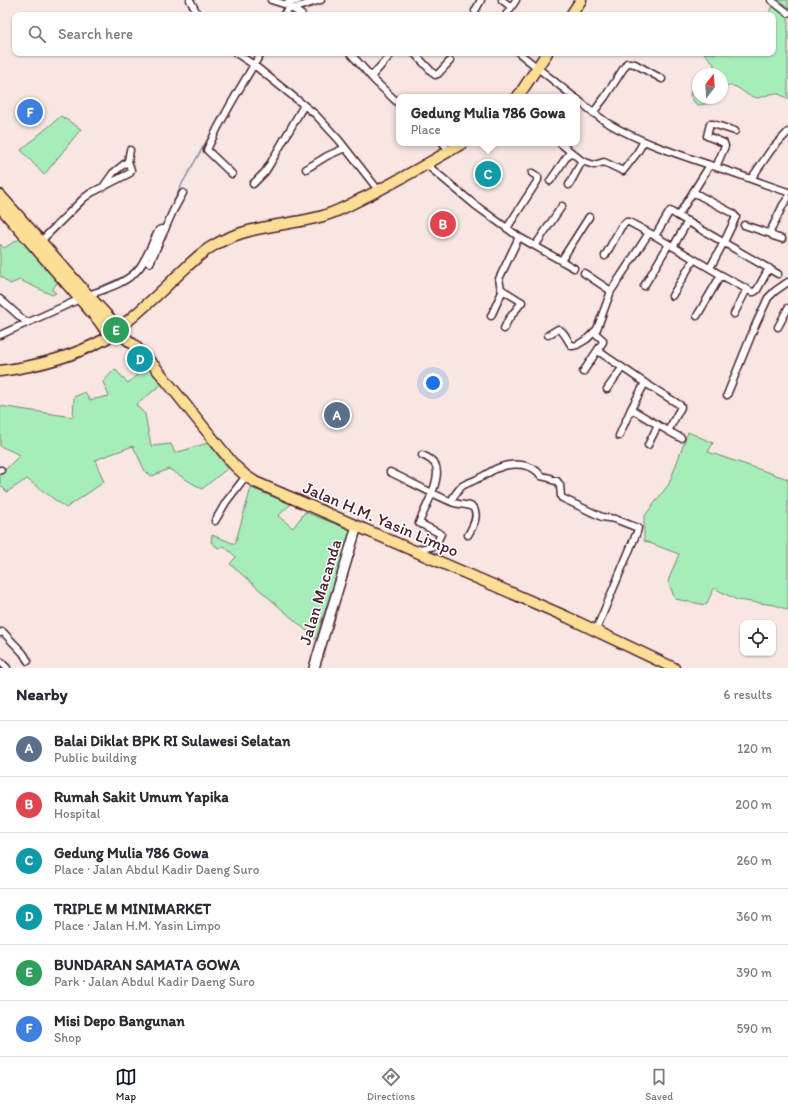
<!DOCTYPE html>
<html lang="en">
<head>
<meta charset="utf-8">
<style>
	body { margin:0; font-family:Itim,sans-serif; background:#f7f7f7; color:#2b2b33 }
	.controls { position:absolute; right:12px; bottom:12px; display:grid; overflow:hidden; border-radius:8px; box-shadow:0 1px 3px #0004 }
	.controls button { width:36px; height:36px; display:grid; place-items:center; padding:0; border:0; border-bottom:1px solid #e1e1e2; background:#fff; color:#2b2b33; font:20px sans-serif }
	.compass { position:absolute; left:692px; top:68px; width:36px; height:36px; border-radius:50%; background:#fff; box-shadow:0 1px 3px #0004; rotate:17deg }
	.you { position:absolute; left:433px; top:383px; width:14px; height:14px; margin:-10px; border:3px solid #fff; border-radius:50%; background:#1a73e8; box-shadow:0 0 0 6px #1a73e833 }
	.badge { display:grid; place-items:center; width:26px; height:26px; border-radius:50%; background:#111827; color:#fff; font-size:13px; font-weight:700 }
	.pin { position:absolute; translate:-50% -50%; border:2px solid #fff; box-shadow:0 1px 4px #0006 }
	.popup { position:absolute; left:396px; top:94px; width:184px; height:52px; box-sizing:border-box; display:grid; place-content:center; border-radius:8px; background:#fff; filter:drop-shadow(0 1px 3px #0005); font-size:13px; white-space:nowrap; color:#7c7c81 }
	.popup b { font-size:15px; color:#2b2b33 }
	.popup::after { content:''; position:absolute; left:50%; top:100%; margin-left:-8px; border:8px solid transparent; border-top-color:#fff }
	.list { margin:0; padding:0; list-style:none }
	h2 { display:flex; justify-content:space-between; align-items:center; height:52px; margin:0; padding:0 16px; font-size:17px }
	h2 small { font-size:13px; font-weight:400; color:#7c7c81 }
	.list li { display:grid; grid-template-columns:26px 1fr auto; gap:12px; align-items:center; box-sizing:border-box; height:56px; padding:0 16px; border-top:1px solid #e1e1e2 }
	.list b { display:block; font-size:15px; white-space:nowrap }
	.list p { margin:0; font-size:13px; white-space:nowrap; color:#7c7c81 }
	.list em { font-size:13px; font-style:normal; color:#7c7c81 }
	.icon { flex:none; width:22px; height:22px; fill:none; stroke:currentColor; stroke-width:2; stroke-linecap:round; stroke-linejoin:round }
	.map { position:relative; flex:none; width:788px; height:668px; overflow:hidden }
	.search { position:absolute; background:#fff; box-shadow:0 1px 3px #0004; left:12px; right:12px; top:12px; height:44px; display:flex; align-items:center; gap:10px; box-sizing:border-box; padding:0 14px; border-radius:8px; color:#7c7c81; font-size:15px }
	.sheet { height:388px; background:#fff }
	nav { display:flex; justify-content:space-around; align-items:center; box-sizing:border-box; height:56px; border-top:1px solid #e1e1e2; background:#fff; font-size:11px; color:#7c7c81 }
	nav a { display:grid; justify-items:center; gap:2px }
	nav .on { color:#111827 }
	.map>svg:first-child { display:block }
	.green { fill:#a7edb9; stroke:#788672 }
	.lines { fill:none; stroke-linecap:round; stroke-linejoin:round }
	.stream { stroke:#878ca7; stroke-width:1.5 }
	.street-casing { stroke:#4a1f2b; stroke-width:9 }
	.secondary-casing { stroke:#4a1f2b; stroke-width:12 }
	.primary-casing { stroke:#4a1f2b; stroke-width:13 }
	.street { stroke:#fff; stroke-width:6 }
	.secondary { stroke:#fff; stroke-width:9 }
	.primary { stroke:#fcde96; stroke-width:10 }
	.labels { text-anchor:middle; stroke-width:3; stroke-linejoin:round; paint-order:stroke }
	.street-label { font-size:17px; fill:#4a1f2b; stroke:#fff }
</style>
</head>
<body>
<div class="map">
<svg width="788" height="668" viewBox="0 0 788 668">
	<rect width="100%" height="100%" fill="#f7e6e2"/>
	<filter id="ink" filterUnits="userSpaceOnUse"><feTurbulence type="fractalNoise" baseFrequency=".025" numOctaves="2"/><feDisplacementMap in="SourceGraphic" scale="8" xChannelSelector="R" yChannelSelector="G"/><feConvolveMatrix kernelMatrix="1 2 1 2 8 2 1 2 1" color-interpolation-filters="sRGB"/></filter>
	<g filter="url(#ink)">
		<path class="green" d="M776,0H788V99C772,89 773,95 757,98C754,97 751,96 748,95C737,88 736,83 722,88V74H709L714,70V64L704,53H773V44L775,42C775,33 773,24 773,15H770C769,9 772,4 776,0Z
			M698,83V98H713C710,103 704,105 698,105L694,102L690,95L692,89Z
			M61,116L81,129L44,175L21,150Z
			M19,239L59,280L52,290L56,293L52,295L20,280L10,284L0,276V244L4,248Z
			M147,366L162,384L136,405L145,414L151,446L171,444L175,453L208,443L228,468L202,489L169,469L152,476L145,471L133,446L95,460L104,482L66,508L27,479L7,492L0,485V475L20,455L0,446V406L73,417L74,397L85,392L90,400L109,396L103,382L115,369L128,383Z
			M688,432L713,443L708,452L788,479V610L775,605L737,600L714,588L706,605L675,599L668,581L679,554L644,541V517L669,484Z
			M251,488L291,504L278,516L293,528L305,512L351,530L316,639L230,564L236,557L224,546L218,548L211,542L212,535L235,544Z"/>
		<g class="lines">
			<path class="stream" d="M292,6L307,1
				M279,15L286,8
				M162,227L183,182L214,128
				M94,290L127,275
				M29,319L43,312
				M0,331L20,322"/>
			<g class="street-casing">
				<path id="street" d="M190,0L198,15
					M271,0L287,5L302,15
					M502,0L511,7
					M771,0L788,13
					M285,4L299,0
					M475,11L481,0
					M283,15L288,10L321,0
					M506,15L516,0
					M236,53L254,65L315,114L339,140L379,191
					M350,53L374,80L399,104
					M414,53L435,75L438,74L450,61
					M519,53L574,97
					M371,77L392,53
					M577,99C586,107 596,115 606,122C641,143 683,156 722,169C744,176 766,185 788,192
					M593,113L605,97L627,63H630L635,64L662,79
					M443,143L449,151
					M560,143L582,161L594,165L604,162L623,171L637,153L644,141
					M427,165L475,205L519,237L574,268
					M716,167L725,146L724,143L707,136L710,124H713L735,131
					M306,169L327,156L345,148
					M232,174L207,150C222,116 242,85 261,53
					M751,179L771,150L788,132
					M550,181L570,152
					M253,184L265,172L270,164L304,105
					M569,185L582,161
					M103,187L113,173L128,161
					M693,192L732,213L736,217L724,242L710,268
					M678,216L778,274
					M744,225L771,234
					M507,228L538,180V177L532,173
					M655,236L721,275L752,292H754L757,290L769,268
					M782,239L773,236L770,232L783,205L788,198
					M41,241L84,198L91,193L130,173L131,170L128,161L130,150
					M535,246L562,206
					M673,247L688,221
					M605,256L621,227L626,222H629L655,236L670,211L678,216L710,165
					M144,260L150,263L173,211L183,193
					M561,261L589,217
					M584,273L611,291
					M644,286L669,244
					M88,295C106,289 128,283 140,267C148,256 152,242 159,230L161,229L165,230
					M672,296L694,259
					M0,299L27,323
					M734,314L747,289
					M491,316L503,290
					M697,316L721,275
					M778,327L788,308
					M504,329L508,320L522,302L501,289L499,279L519,237
					M0,335L80,299
					M548,335L558,329C565,331 567,341 572,346L577,345L587,339L597,329L611,291L649,233
					M598,351L645,383L680,405L681,407L668,431L681,438
					M583,372L603,342V340L594,332
					M607,389L622,368
					M727,395L755,326L768,298L775,291L788,282
					M631,409L645,383
					M619,436L631,409L668,431
					M648,445L658,425
					M0,470H1
					M390,472C411,482 432,494 454,503C460,505 471,504 474,509C479,517 472,528 468,535
					M451,501C454,496 458,490 462,486C467,483 474,481 479,478C486,475 492,470 498,468C512,462 533,463 541,476L550,478L552,480L557,481L560,485L561,497L562,498L602,517L615,519L638,528L637,532L596,630
					M215,521L226,502L246,476
					M415,550L435,546L441,534L419,523C424,510 443,477 435,464C432,460 427,457 422,455
					M0,633L2,632H3L23,653L28,661
					M0,661L7,668"/>
			</g>
			<g class="secondary-casing">
				<path id="secondary" d="M314,668L357,526"/>
			</g>
			<g class="primary-casing">
				<path id="primary" d="M571,15L581,0
					M517,97L521,92L547,53
					M0,195L88,295L114,323
					M0,207L99,321L105,330
					M122,326C141,310 160,293 178,275C191,263 202,251 218,243C250,225 288,226 323,216C336,212 348,206 359,200C395,183 429,163 463,143
					M123,336L134,345L156,368L234,465L246,476L255,482L567,617L674,668
					M0,371C39,366 73,357 107,338"/>
			</g>
			<use href="#street" class="street"/>
			<use href="#secondary" class="secondary"/>
			<use href="#primary" class="primary"/>
		</g>
	</g>
	<g class="labels">
		<g class="street-label">
			<text transform="translate(381 519) rotate(23)" y="6">Jalan H.M. Yasin Limpo</text>
			<text transform="translate(320 592) rotate(-73)" y="6">Jalan Macanda</text>
		</g>
	</g>
</svg>
<div class="controls">
<button><svg class="icon" aria-label="locate" viewBox="0 0 24 24"><circle cx="12" cy="12" r="6"/><path d="M12 2v4M12 18v4M2 12h4M18 12h4"/></svg></button>
</div>
<svg class="compass" viewBox="-18 -18 36 36"><path d="M0-13l5 13h-10z" fill="#e53935"/><path d="M0 13l5-13h-10z" fill="#7c7c81"/></svg>
<div class="you"></div>
<div class="pin badge" style="left:337px;top:415px;background:#5c6f8a">A</div>
<div class="pin badge" style="left:443px;top:224px;background:#e0444e">B</div>
<div class="pin badge" style="left:488px;top:174px;background:#0f9aa8">C</div>
<div class="popup"><b>Gedung Mulia 786 Gowa</b>Place</div>
<div class="pin badge" style="left:140px;top:359px;background:#0f9aa8">D</div>
<div class="pin badge" style="left:116px;top:330px;background:#2e9e5b">E</div>
<div class="pin badge" style="left:30px;top:112px;background:#3f7fe0">F</div>
<div class="search"><svg class="icon" aria-label="search" viewBox="0 0 24 24"><circle cx="10" cy="10" r="6"/><path d="M15 15l6 6"/></svg>Search here</div>
</div>
<section class="sheet">
<h2>Nearby<small>6 results</small></h2>
<ul class="list">
<li><span class="badge" style="background:#5c6f8a">A</span><div><b>Balai Diklat BPK RI Sulawesi Selatan</b><p>Public building</p></div><em>120 m</em></li>
<li><span class="badge" style="background:#e0444e">B</span><div><b>Rumah Sakit Umum Yapika</b><p>Hospital</p></div><em>200 m</em></li>
<li><span class="badge" style="background:#0f9aa8">C</span><div><b>Gedung Mulia 786 Gowa</b><p>Place · Jalan Abdul Kadir Daeng Suro</p></div><em>260 m</em></li>
<li><span class="badge" style="background:#0f9aa8">D</span><div><b>TRIPLE M MINIMARKET</b><p>Place · Jalan H.M. Yasin Limpo</p></div><em>360 m</em></li>
<li><span class="badge" style="background:#2e9e5b">E</span><div><b>BUNDARAN SAMATA GOWA</b><p>Park · Jalan Abdul Kadir Daeng Suro</p></div><em>390 m</em></li>
<li><span class="badge" style="background:#3f7fe0">F</span><div><b>Misi Depo Bangunan</b><p>Shop</p></div><em>590 m</em></li>
</ul>
</section>
<nav>
<a class="on"><svg class="icon" aria-label="map" viewBox="0 0 24 24"><path d="M3 6l6-2 6 2 6-2v14l-6 2-6-2-6 2zM9 4v14M15 6v14"/></svg>Map</a>
<a><svg class="icon" aria-label="directions" viewBox="0 0 24 24"><path d="M12 3l9 9-9 9-9-9zM9 14v-3h6M13 9l2 2-2 2"/></svg>Directions</a>
<a><svg class="icon" aria-label="saved" viewBox="0 0 24 24"><path d="M7 4h10v16l-5-4-5 4z"/></svg>Saved</a>
</nav>
</body>
</html>
